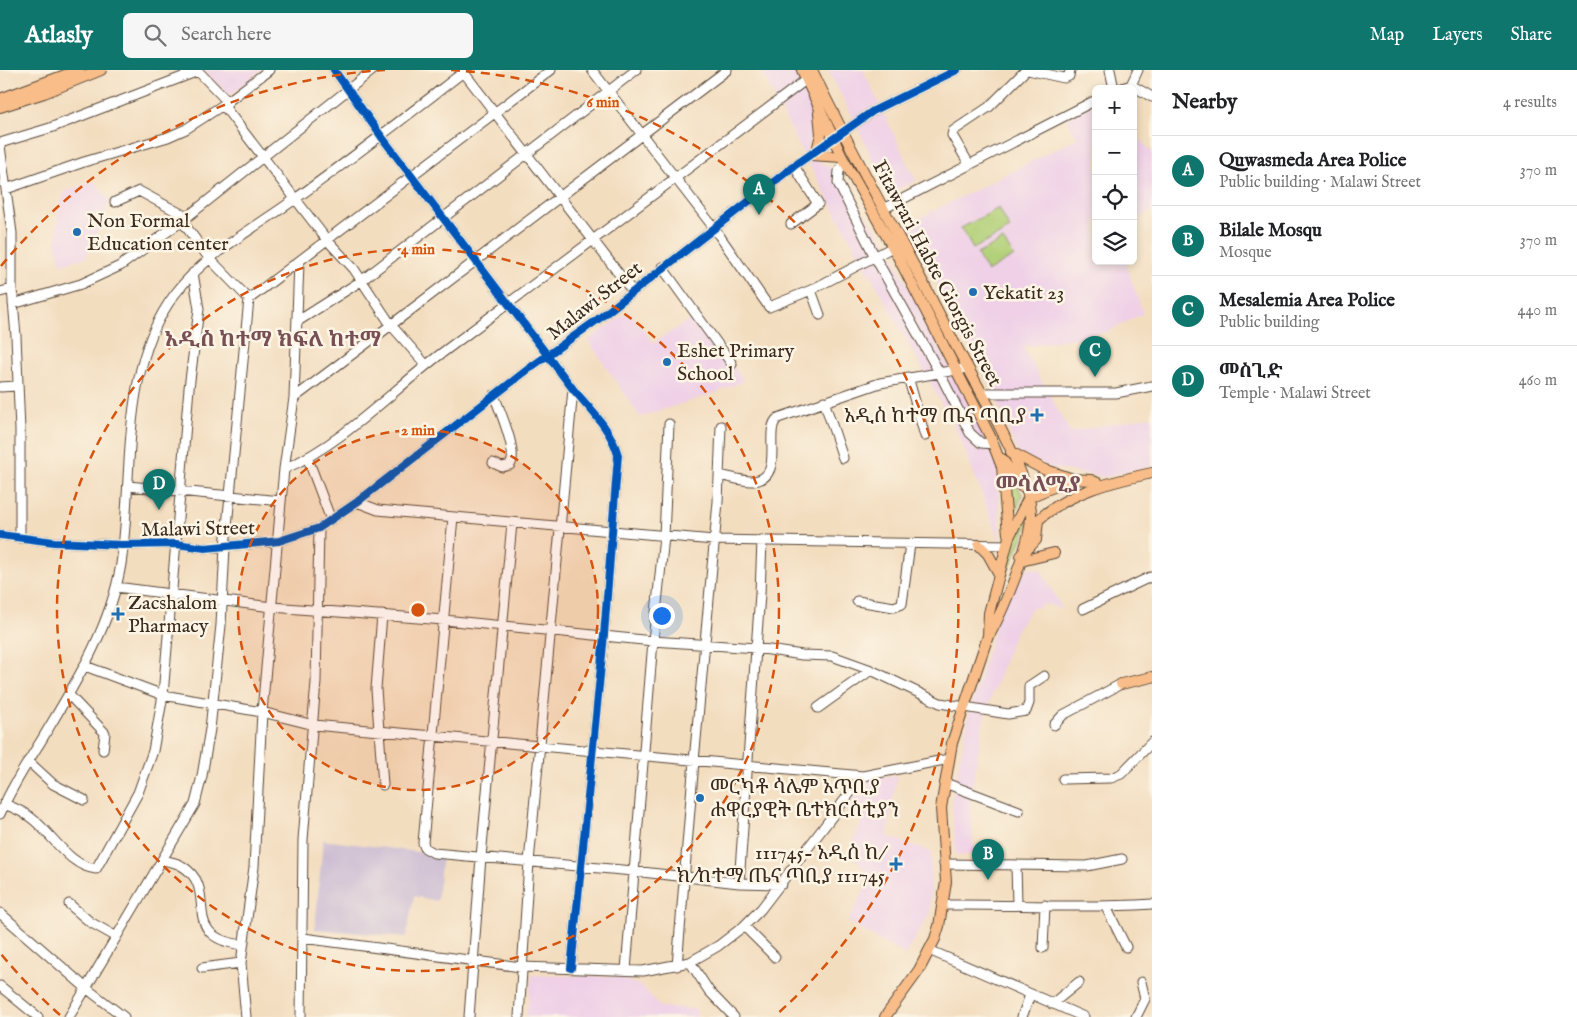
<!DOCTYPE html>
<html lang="en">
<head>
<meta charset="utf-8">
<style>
	body { margin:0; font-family:"IM FELL English","Noto Serif Ethiopic",serif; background:#f6f6f6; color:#202124 }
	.controls { position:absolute; right:15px; top:15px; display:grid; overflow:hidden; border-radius:8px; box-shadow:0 2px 8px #0003 }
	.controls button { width:45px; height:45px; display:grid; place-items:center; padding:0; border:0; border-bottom:1px solid #e0e0e0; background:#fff; color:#202124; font:25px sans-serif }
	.you { position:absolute; left:661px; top:545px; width:18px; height:18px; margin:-12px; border:4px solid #fff; border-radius:50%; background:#1a73e8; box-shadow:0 0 0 8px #1a73e833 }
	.badge { display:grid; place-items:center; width:32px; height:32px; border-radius:50%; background:#0f766e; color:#fff; font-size:16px; font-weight:700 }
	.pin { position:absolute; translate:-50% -41px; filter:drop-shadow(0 1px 2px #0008) }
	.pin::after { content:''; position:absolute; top:26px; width:18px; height:15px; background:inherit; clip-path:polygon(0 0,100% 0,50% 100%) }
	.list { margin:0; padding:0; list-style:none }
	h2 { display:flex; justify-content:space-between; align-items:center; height:65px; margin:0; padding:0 20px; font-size:21px }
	h2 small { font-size:16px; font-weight:400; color:#757577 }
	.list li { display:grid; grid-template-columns:32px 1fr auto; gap:15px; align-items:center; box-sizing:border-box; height:70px; padding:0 20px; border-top:1px solid #e0e0e0 }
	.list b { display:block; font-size:19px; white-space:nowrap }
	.list p { margin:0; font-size:16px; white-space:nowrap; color:#757577 }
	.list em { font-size:16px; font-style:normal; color:#757577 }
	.icon { flex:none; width:28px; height:28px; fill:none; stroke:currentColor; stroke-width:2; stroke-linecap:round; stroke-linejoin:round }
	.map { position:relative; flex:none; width:1152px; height:947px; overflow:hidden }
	header { display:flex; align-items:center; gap:30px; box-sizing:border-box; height:70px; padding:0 25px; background:#0f766e; color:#fff }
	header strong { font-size:24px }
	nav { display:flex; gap:28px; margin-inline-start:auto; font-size:18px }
	.search { width:350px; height:45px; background:#f6f6f6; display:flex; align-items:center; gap:12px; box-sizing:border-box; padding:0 18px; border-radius:8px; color:#757577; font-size:19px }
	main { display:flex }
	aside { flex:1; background:#fff }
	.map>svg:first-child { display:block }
	.built { fill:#efd0e7 }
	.industrial { fill:#cdbed3 }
	.green { fill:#b2d078; stroke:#767d4b }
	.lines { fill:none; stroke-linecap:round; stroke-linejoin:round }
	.minor-casing { stroke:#574536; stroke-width:11 }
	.major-casing { stroke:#574536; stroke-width:12 }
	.minor { stroke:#fff; stroke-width:9 }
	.major { stroke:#f8bd88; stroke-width:10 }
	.cycleway-casing { stroke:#fcf5e5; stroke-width:11 }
	.cycleway { stroke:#0057b8; stroke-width:8 }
	.ring { fill:none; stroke:#d7540e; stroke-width:2.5; stroke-dasharray:9 6 }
	.poi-dot { fill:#1f6fb2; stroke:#fcf5e5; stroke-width:2 }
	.labels { text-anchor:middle; stroke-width:5; stroke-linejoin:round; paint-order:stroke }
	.poi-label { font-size:20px; fill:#3b2a1e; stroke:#fcf5e5; text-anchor:start }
	.street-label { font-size:20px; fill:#3b2a1e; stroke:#fcf5e5 }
	.neighbourhood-label { font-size:21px; font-weight:bold; fill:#774f54; stroke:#fcf5e5 }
	.centre { fill:#d7540e; stroke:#fcf5e5; stroke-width:2.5 }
	.ring-label { font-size:15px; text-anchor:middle; font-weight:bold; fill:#d7540e; stroke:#fcf5e5; stroke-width:5; stroke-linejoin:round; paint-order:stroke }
</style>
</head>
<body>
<header>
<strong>Atlasly</strong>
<div class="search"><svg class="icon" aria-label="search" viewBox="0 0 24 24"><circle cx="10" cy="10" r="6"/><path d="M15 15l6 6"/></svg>Search here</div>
<nav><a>Map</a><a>Layers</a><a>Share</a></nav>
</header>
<main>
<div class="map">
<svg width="1152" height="947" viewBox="0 0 1152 947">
	<rect width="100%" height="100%" fill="#fcf5e5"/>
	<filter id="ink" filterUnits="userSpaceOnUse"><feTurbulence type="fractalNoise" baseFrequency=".02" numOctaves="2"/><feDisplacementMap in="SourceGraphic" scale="10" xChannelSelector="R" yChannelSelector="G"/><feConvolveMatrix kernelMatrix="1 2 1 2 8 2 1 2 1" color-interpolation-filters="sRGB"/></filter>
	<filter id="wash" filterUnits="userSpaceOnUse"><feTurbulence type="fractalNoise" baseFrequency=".0096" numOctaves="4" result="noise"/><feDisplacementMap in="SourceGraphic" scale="20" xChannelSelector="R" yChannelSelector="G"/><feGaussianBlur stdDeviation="1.12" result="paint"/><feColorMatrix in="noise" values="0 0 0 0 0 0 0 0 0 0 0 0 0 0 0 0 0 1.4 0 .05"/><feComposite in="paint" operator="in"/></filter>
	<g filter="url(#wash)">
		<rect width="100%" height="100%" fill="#f3ddbf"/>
		<path class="built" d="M204,0H261L229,26Z
			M761,0H800L808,18L813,54L805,87L830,97L886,173L997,391L1000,472L959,365L805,87Z
			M828,0H863L916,111L888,124L855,51Z
			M1096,31V191H1125L1143,243L1107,262L1023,277L1070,362L1152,346V396L1105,407L1052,398L1018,383L993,320L906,155L1077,68L1067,48Z
			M1133,63L1152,82V141L1133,151Z
			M94,111L109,130L103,149L86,187L61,194L56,174L58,144L64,122Z
			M629,241L653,273L696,246L744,311L715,323L640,347L588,270Z
			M1028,498L1041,500L1063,540L1047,534L1031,539L1015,562L984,647L970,731L974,784L956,786L952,728L970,641L1002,532Z
			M897,705L887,766L931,782L930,843L905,885L848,852L871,807L849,781L862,751L845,739L867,710Z
			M532,905L619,907L643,917L660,937L696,939L697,947H526Z"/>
		<path class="industrial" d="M323,770L442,785L437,831L414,826L406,867L315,859Z"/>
		<path class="green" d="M999,138L1010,159L973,179L961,158Z
			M1003,170L1014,186L987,202L977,184Z
			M1007,401L1022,424L1017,439L1010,446Z
			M1024,448L1029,450L1026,459L995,532C1000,514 1011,459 1024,448Z"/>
	</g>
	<g filter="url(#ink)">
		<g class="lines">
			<g class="minor-casing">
				<path id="minor" d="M197,0L228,32
					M269,0L223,35L327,170L354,199L391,255L727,0
					M334,0L381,66L573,319C590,339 611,359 618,385L604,565L571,898
					M462,0L633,222
					M592,0L714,158L769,237L811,220L893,177
					M1028,0L1064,8L1069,6L1070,0
					M1110,0L1114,19
					M1131,15L1152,27
					M1120,19L1131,15L1138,0
					M0,73L50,58L198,1
					M0,76L12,163V219L16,266L20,360V468
					M845,93L839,101L838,113L875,187L939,302L970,363L981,373L994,374
					M969,94L952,65L953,61L989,37L1026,0
					M6,119L84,92L168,67L186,59L223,35
					M115,132L139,121L187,147
					M883,139L1096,30
					M791,154L818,134L794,96
					M662,197L732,294
					M811,220L820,245
					M0,222L12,219
					M249,229L551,0
					M13,234L81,214L120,196L182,151L373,0
					M298,251L361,211L636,0
					M908,307L925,366
					M0,317L17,316
					M983,323H1116L1152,316
					M294,328L391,255L426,295
					M824,331L843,388
					M308,389L331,450
					M493,393L502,397L510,395C519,383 499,339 494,325
					M284,399C344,373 390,322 442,283C564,192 686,100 807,9
					M719,405C730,407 744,412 754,411C786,407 762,360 778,348L880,313L968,298
					M128,416L281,431
					M357,432L378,440L399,442L714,470L1007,475
					M453,447L423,773L425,778L434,783L633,801L739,813L782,814
					M0,465L54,472L122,475L176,474L205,478L279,471L319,458L357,432L531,297L597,250L794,96L873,41L957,0
					M116,517L272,537L444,550L653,571L756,578L802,585L832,586L871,600L940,633L1008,644L1026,641L1029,633V616L1044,606
					M857,531L894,537L902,534L910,474
					M1083,539L1150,507
					M382,545L376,619L383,715
					M85,596L163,625L262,642L314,655L863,706L949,689
					M69,625L105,663L103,680
					M818,638L871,600
					M1054,655L1063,645L1121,614
					M28,691L53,714L84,730
					M1063,709L1111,708L1121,704L1152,672
					M945,713L1019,741
					M4,734C15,738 26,743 35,751C54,767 71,797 96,799L138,723L153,681L163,625L189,318L199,239L193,203
					M0,744C11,718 26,695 41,671C74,615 110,560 121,494C134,408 119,297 175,224C206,183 254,159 295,129C353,88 409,44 466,0
					M163,790C169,792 176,792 182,796C222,820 175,867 243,875
					M944,794L1087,796L1122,789
					M1016,795L1017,834
					M739,813L760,524L762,470
					M69,834L90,852L115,866
					M944,835C1013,834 1083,839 1152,834
					M1106,837L1126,877
					M0,843L86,918L124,947
					M744,856L775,887
					M303,868L521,897L643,901L690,892L718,876L744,856L761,839L863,706
					M1043,878L1045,835
					M929,880L1084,947
					M690,892L709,921L734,947
					M677,896L694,691L718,432L721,356
					M202,898L241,893
					M626,900L653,571L664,467L669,354
					M0,916L38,947
					M1052,934L1079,912
					M69,947L195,734L202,706L210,659L221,555L225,477L249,229L209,188L182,151
					M246,947L241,893L254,797L262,642L284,399L294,328L299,192
					M301,947L303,770L316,612L319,458
					M469,947L481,787L512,453
					M519,947L529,792L573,319
					M1022,947L1030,925
					M1136,947L1145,929L1141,912"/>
			</g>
			<g class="major-casing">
				<path id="major" d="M802,0L842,87L895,181L990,366L1002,397L1008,464
					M812,0C839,57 869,112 899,168C923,211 944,255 968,298C986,332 1033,410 1031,447C1030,476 1004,538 990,564
					M0,29L79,0
					M0,37L44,23L101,0
					M817,81L821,64L819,43
					M811,85L842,87
					M1011,382L1043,399L1073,409
					M1002,389L1021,416
					M979,475L988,484L998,502
					M1021,486L1036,470L1038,450C1071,421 1110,412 1152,403
					M1021,491L1054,483
					M1121,614L1152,607
					M885,947L919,900L935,869L939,856L946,812L941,738L952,673L988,566L989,543L1009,467L1029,427L1073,409L1091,410L1102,415"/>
			</g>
			<use href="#minor" class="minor"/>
			<use href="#major" class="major"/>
			<g class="cycleway-casing">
				<path id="cycleway" d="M334,0L381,66L573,319C590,339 611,359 618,385L604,565L571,898
					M0,465L54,472L122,475L176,474L205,478L279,471L319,458L357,432L531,297L597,250L794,96L873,41L957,0"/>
			</g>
			<use href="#cycleway" class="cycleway"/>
		</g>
	</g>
	<circle cx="418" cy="540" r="180" fill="#d7540e" fill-opacity=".12"/>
	<g class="ring">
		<circle cx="418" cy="540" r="180"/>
		<circle cx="418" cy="540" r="361"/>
		<path d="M60 945A541 541 0 0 1 1 884M1 196A541 541 0 0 1 385 0M451 0A541 541 0 0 1 776 945"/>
	</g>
	<g class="poi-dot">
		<circle cx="77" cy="162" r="5"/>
		<circle cx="973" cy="222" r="5"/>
		<circle cx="667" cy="292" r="5"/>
		<path d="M1034.5 337.5h5v5h5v5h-5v5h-5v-5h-5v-5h5z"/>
		<path d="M115.5 536.5h5v5h5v5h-5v5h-5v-5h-5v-5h5z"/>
		<circle cx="700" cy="728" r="5"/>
		<path d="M893.5 786.5h5v5h5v5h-5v5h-5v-5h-5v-5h5z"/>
	</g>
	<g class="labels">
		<g class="poi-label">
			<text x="87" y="157">Non Formal<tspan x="87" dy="23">Education center</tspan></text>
			<text x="983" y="229">Yekatit 23</text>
			<text x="677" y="287">Eshet Primary<tspan x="677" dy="23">School</tspan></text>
			<text x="1026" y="352" text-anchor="end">አዲስ ከተማ ጤና ጣቢያ</text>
			<text x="128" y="539">Zacshalom<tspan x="128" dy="23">Pharmacy</tspan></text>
			<text x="710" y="723">መርካቶ ሳሌም አጥቢያ<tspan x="710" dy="23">ሐዋርያዊት ቤተክርስቲያን</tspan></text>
			<text x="885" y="789" text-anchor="end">111745- አዲስ ከ/<tspan x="885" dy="23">ክ/ከተማ ጤና ጣቢያ 111745</tspan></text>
		</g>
		<g class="street-label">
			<text transform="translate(938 203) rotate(62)" y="7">Fitawrari Habte Giorgis Street</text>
			<text transform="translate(594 230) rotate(-38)" y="7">Malawi Street</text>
			<text transform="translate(198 458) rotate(-1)" y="7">Malawi Street</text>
		</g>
		<g class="neighbourhood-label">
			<text x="273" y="276">አዲስ ከተማ ክፍለ ከተማ</text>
			<text x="1038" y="421">መሳለሚያ</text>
		</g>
	</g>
	<circle cx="418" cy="540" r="8" class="centre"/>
	<g class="ring-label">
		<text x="603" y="37">6 min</text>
		<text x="418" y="184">4 min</text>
		<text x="418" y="365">2 min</text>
	</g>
</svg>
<div class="controls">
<button>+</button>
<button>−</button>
<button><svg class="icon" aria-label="locate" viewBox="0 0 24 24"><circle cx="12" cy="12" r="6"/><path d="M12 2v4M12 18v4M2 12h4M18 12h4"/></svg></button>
<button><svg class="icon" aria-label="layers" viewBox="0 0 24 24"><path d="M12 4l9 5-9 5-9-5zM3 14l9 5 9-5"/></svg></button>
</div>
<div class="you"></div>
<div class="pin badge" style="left:759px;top:145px">A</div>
<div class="pin badge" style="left:988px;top:810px">B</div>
<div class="pin badge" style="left:1095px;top:307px">C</div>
<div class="pin badge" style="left:159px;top:440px">D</div>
</div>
<aside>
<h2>Nearby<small>4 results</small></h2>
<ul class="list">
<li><span class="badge">A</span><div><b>Quwasmeda Area Police</b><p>Public building · Malawi Street</p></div><em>370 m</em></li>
<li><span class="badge">B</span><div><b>Bilale Mosqu</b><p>Mosque</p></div><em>370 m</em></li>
<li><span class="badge">C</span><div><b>Mesalemia Area Police</b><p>Public building</p></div><em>440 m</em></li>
<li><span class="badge">D</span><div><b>መስጊድ</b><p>Temple · Malawi Street</p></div><em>460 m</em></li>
</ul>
</aside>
</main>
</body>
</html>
